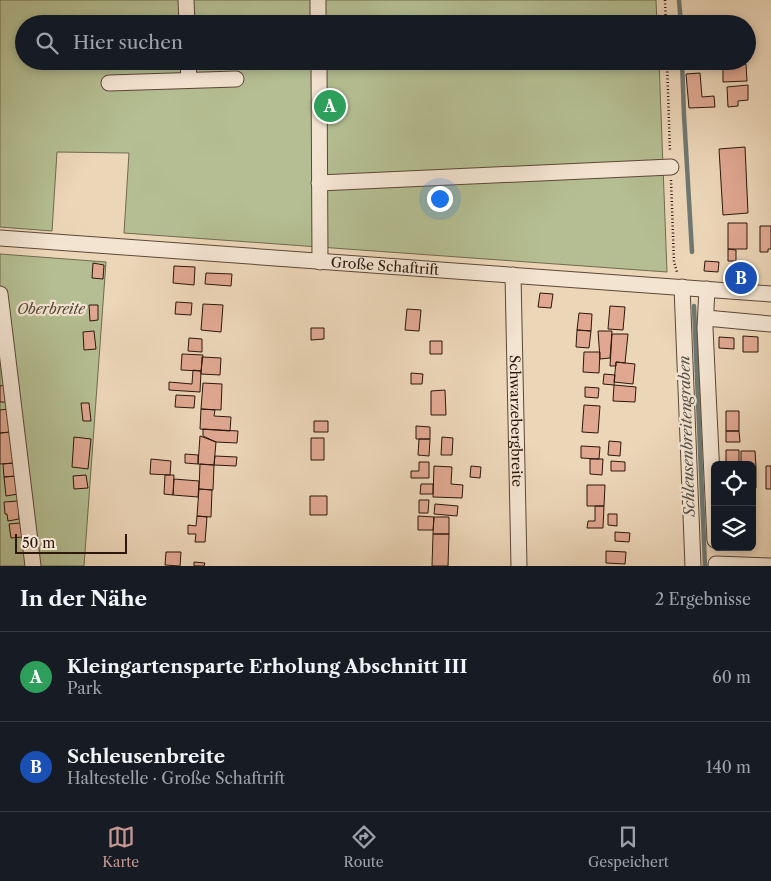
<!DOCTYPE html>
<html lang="de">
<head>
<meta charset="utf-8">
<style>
	body { margin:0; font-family:"Libre Caslon Text",serif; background:#20242c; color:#f1f3f6 }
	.controls { position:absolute; right:15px; bottom:15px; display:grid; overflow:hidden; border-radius:8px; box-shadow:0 2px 8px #0003 }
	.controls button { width:45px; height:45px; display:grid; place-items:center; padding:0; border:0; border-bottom:1px solid #363941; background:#171b24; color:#f1f3f6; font:25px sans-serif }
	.scale { position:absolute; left:15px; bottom:12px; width:112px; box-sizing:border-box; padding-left:5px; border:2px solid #2d170c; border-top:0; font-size:14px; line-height:18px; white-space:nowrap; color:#2d170c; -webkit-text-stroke:4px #f3e4d1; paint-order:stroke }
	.you { position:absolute; left:439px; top:198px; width:18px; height:18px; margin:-12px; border:4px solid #fff; border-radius:50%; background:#1a73e8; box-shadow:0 0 0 8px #1a73e833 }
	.badge { display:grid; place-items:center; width:32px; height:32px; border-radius:50%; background:#c59692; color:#fff; font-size:16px; font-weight:700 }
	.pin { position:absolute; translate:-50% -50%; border:2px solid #fff; box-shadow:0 1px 5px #0006 }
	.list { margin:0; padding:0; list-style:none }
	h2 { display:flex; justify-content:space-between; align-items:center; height:65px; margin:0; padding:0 20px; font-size:21px }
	h2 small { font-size:16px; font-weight:400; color:#9ea1a6 }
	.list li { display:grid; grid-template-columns:32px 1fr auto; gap:15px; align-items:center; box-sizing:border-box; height:90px; padding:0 20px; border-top:1px solid #363941 }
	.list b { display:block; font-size:19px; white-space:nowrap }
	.list p { margin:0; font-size:16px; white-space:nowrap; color:#9ea1a6 }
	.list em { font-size:16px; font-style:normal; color:#9ea1a6 }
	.icon { flex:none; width:28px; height:28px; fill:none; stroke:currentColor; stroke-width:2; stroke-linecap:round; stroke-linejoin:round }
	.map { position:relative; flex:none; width:771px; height:566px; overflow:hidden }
	.search { position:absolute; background:#171b24; box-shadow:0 2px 8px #0003; left:15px; right:15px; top:15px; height:55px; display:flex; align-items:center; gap:12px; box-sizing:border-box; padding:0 18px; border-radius:28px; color:#9ea1a6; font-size:19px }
	.sheet { height:245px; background:#171b24 }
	nav { display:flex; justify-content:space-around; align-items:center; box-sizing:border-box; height:70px; border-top:1px solid #363941; background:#171b24; font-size:14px; color:#9ea1a6 }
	nav a { display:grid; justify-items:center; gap:2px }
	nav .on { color:#c59692 }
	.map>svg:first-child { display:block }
	.green { fill:#b4be92; stroke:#706a4f }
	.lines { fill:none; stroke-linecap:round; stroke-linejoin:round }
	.stream { stroke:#6e7871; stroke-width:4.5 }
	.building { fill:#e0a891; stroke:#2d170c }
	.minor-casing { stroke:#5d4737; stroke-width:17 }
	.path { stroke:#2d170c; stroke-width:2.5; stroke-dasharray:1 2.5; stroke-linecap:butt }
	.minor { stroke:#f3e4d1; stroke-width:15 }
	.labels { text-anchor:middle; stroke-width:4.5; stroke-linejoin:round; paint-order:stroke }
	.street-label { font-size:14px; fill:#2d170c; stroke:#f3e4d1 }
	.park-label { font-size:14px; font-style:italic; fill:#564934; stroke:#f3e4d1 }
	.water-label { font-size:15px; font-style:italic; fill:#534f47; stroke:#f3e4d1 }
</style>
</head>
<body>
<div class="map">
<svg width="771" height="566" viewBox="0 0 771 566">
	<rect width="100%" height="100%" fill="#ecd6b8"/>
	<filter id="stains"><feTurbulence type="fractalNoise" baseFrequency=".004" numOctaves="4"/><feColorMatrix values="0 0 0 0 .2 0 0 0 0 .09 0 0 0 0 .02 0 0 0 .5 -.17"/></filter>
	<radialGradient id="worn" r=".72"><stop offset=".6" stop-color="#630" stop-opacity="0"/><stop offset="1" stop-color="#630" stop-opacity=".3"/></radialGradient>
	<path class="green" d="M0,0H656L657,24H24V61H659L667,272L124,233L129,153L57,152L52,231L0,227Z
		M0,254L106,262L84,566H0Z"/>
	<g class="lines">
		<path class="stream" d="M679,0L681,24
			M682,61L684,115L692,252
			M694,306L705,566"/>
	</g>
	<path class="building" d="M746,64L747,81L723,82V65Z
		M700,73L702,97L714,96L715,107L689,108L686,74Z
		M748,85V100L738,101V106L728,107L727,87Z
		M745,147L748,213L723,215L719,149Z
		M728,223H747V249H728Z
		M760,226H771V249H768V252H760Z
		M728,249L736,250V261H728Z
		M705,261L719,262L718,272L704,271Z
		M93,263L104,265L103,279L92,278Z
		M174,266L195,267L194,285L173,283Z
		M206,273L232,274L231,286L205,284Z
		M540,293L553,294L551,308L538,307Z
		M176,302L192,303L191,315L175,314Z
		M203,304L223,305L221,332L201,330Z
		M89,305H98V320L90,321Z
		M610,306L625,307L623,330L608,329Z
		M407,309L421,310L419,331L405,330Z
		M579,313L592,314L591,331L577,330Z
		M311,328H324V339L311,340Z
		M577,330L591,331L589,348L576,347Z
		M94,331L96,349L84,350L83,332Z
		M598,331H612L610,358L600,359Z
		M612,334H628L625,363L616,362V366H610Z
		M743,336L758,337V352H743Z
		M719,337L734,338V349L719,348Z
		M189,338L202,339V352L188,351Z
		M430,341H442V354H430Z
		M584,352H600L599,373L583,372Z
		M182,354L203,355L201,371L181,370Z
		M202,357L221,358L220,375L201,374Z
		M616,362L635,364L633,384L614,382Z
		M193,370L201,371L200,392L169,390V382L192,384Z
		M411,373L423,374L422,384H411Z
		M604,374L615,375L614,385L603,384Z
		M203,383L222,384L221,410L201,409Z
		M5,385L7,402H0V386Z
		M614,385L636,387L635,402L613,401Z
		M585,387L599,388L598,398L585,397Z
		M445,390L446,415H431V391Z
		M176,395L195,396L194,408L175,407Z
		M81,403H89L91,421H83Z
		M584,405L600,406L598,433L582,432Z
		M8,409L11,432L0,433V410Z
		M201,409L215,410L214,416L231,417L230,431L200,429Z
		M726,411H739V431H726Z
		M314,421H328V432H314Z
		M416,426L430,427V439H416Z
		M203,429L238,431L237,443L216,442L203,436Z
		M726,431H739L740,442H726Z
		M11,432L14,463L0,464V433Z
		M200,436L216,442L214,465L198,464Z
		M74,437L91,439L88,469L72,467Z
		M442,437L453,438L452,455H441Z
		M311,438H324V460H311Z
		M419,439H430L429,456L418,455Z
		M609,441L621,442L620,456L608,455Z
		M581,446L600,447L599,459L581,458Z
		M726,450H739V463H726Z
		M741,451H755L756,467H752V465H741Z
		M185,454L198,455V464L185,463Z
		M215,456L237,457L236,466L214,465Z
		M151,459L171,461L170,475L150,474Z
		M590,459H603L602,475L590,474Z
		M611,461L625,462V471H611Z
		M419,462H429V478H411V471H419Z
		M14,463L16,476L4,477L3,464Z
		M200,464L214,465L213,490L199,489Z
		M434,466L452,467L451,484L463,485L462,498L433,497Z
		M471,466L481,467L480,478L470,477Z
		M766,466H771V489H766Z
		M752,467H756V488H752Z
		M86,475L88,488L74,489L73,476Z
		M165,475H174L173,495L164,494Z
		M16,476L18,494L6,496L4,477Z
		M174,479L199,481L198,497L173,495Z
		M421,484H433V494H420Z
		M587,485H605L604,506H587Z
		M199,489L212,490L211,517L197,516Z
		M310,496H327V515H310Z
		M419,500H429L428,513H419Z
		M18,501L19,519L8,521L7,514H5L4,502Z
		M435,504L458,506L457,516L434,514Z
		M595,506H604L603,528H587L588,521H595Z
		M608,514H617V526L608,525Z
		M197,516L207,517L205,542H195L196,534H188V525L196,526Z
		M418,516L434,517L433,530H418Z
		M434,517H449V534H433Z
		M21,523L22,537L11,538L9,524Z
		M615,532L630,533L629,542L615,541Z
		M433,534H449L448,566H432Z
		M606,551L626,552L625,564L606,563Z
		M166,552H181L180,566L165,565Z
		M194,562L205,563L204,566H194Z"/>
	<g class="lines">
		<g class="minor-casing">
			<g id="minor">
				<path d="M186,0L187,24"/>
				<path d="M318,0V24"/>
				<path d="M188,61L189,80"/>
				<path d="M319,61L320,262"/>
				<path d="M109,83L236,79"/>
				<path d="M319,183L671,167"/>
				<path id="s1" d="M0,238L771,294"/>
				<path id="s2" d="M513,275L519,566"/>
				<path d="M682,287L693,566"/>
				<path d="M707,289L705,328L715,540"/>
				<path d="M0,294L33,566"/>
				<path d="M706,318L771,324"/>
				<path d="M716,564L771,566"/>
			</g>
		</g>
		<path class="path" d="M665,0L666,24
			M667,61L670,152
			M671,180L674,262L677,272"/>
		<use href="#minor" class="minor"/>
	</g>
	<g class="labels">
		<g class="street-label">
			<text dy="5" stroke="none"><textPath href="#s1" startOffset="386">Große Schaftrift</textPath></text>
			<text dy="5" stroke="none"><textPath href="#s2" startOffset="146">Schwarzebergbreite</textPath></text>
		</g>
		<g class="park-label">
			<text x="51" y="314">Oberbreite</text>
		</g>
		<g class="water-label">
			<text transform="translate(687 436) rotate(-92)" y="5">Schleusenbreitengraben</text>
		</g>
	</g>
	<rect width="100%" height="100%" filter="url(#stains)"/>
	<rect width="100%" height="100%" fill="url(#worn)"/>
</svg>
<div class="controls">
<button><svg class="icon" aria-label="locate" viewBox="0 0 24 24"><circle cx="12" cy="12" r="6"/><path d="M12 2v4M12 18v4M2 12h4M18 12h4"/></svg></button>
<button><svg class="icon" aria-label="layers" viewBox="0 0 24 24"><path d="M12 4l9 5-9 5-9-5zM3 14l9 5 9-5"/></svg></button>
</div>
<div class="scale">50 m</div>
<div class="you"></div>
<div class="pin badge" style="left:330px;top:106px;background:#2e9e5b">A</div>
<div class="pin badge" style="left:741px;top:278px;background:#1a4fb4">B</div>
<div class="search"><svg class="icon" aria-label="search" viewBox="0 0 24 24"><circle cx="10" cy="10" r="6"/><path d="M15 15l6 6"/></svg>Hier suchen</div>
</div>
<section class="sheet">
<h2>In der Nähe<small>2 Ergebnisse</small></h2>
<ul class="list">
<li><span class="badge" style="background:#2e9e5b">A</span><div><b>Kleingartensparte Erholung Abschnitt III</b><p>Park</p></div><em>60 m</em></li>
<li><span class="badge" style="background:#1a4fb4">B</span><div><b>Schleusenbreite</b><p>Haltestelle · Große Schaftrift</p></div><em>140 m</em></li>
</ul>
</section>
<nav>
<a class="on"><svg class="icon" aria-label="map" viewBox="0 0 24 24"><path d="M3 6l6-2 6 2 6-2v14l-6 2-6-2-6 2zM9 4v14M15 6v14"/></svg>Karte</a>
<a><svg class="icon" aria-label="directions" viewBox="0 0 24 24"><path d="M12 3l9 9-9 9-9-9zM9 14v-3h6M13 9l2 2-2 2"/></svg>Route</a>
<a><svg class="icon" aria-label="saved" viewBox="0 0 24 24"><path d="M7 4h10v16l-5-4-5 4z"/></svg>Gespeichert</a>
</nav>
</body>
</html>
